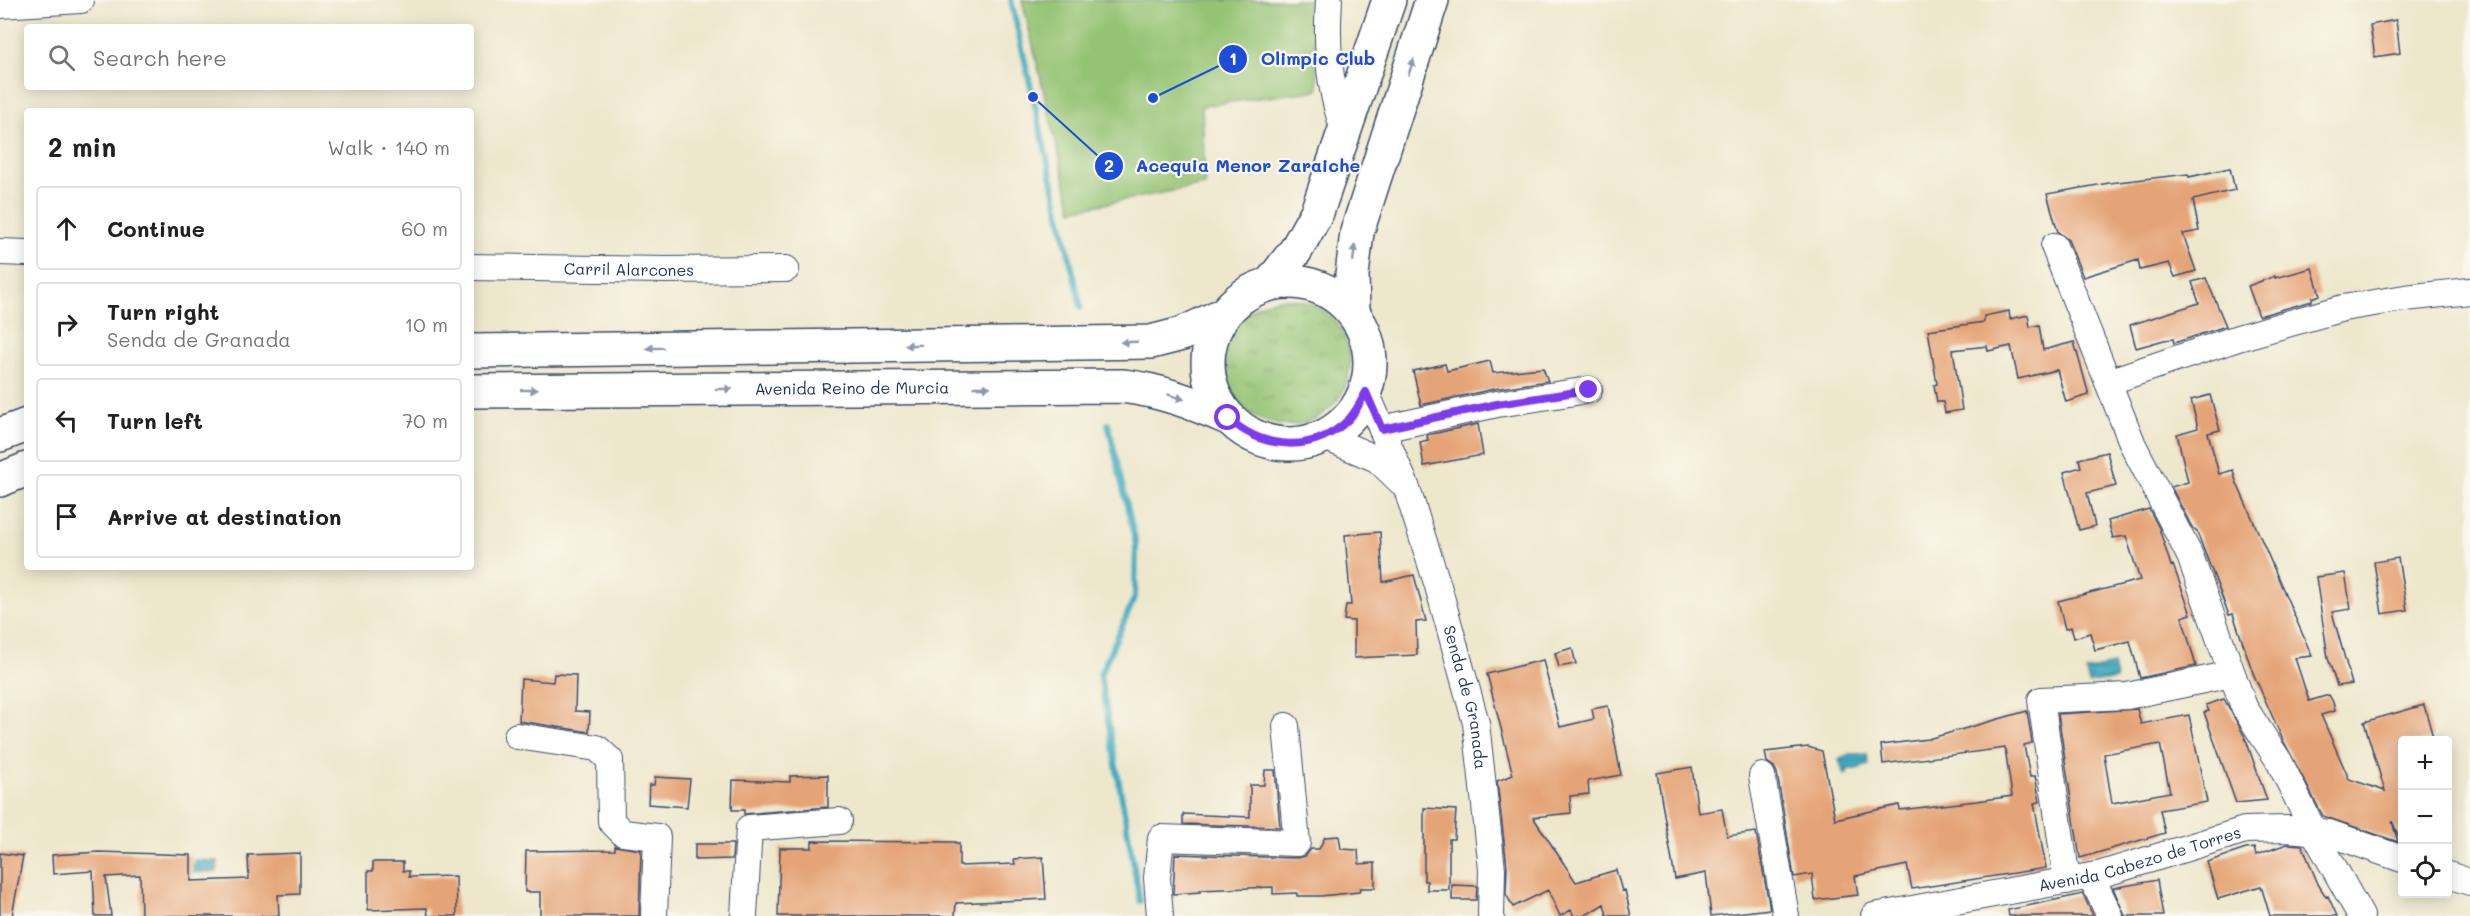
<!DOCTYPE html>
<html lang="en">
<head>
<meta charset="utf-8">
<style>
	body { margin:0; font-family:Mali,sans-serif; background:#f2f2f2; color:#202124 }
	.controls { position:absolute; right:18px; bottom:18px; display:grid; overflow:hidden; border-radius:6px; box-shadow:0 3px 15px #0003 }
	.controls button { width:54px; height:54px; display:grid; place-items:center; padding:0; border:0; border-bottom:2px solid #e0e0e0; background:#fff; color:#202124; font:30px sans-serif }
	.stop { position:absolute; width:18px; height:18px; margin:-14px; border:4px solid #7c3aed; border-radius:50%; background:#fff }
	.stop.end { background:#7c3aed; border-color:#fff; box-shadow:0 2px 6px #0008 }
	.list { margin:0; padding:0; list-style:none }
	h2 { display:flex; justify-content:space-between; align-items:center; height:78px; margin:0; padding:0 24px; font-size:26px }
	h2 small { font-size:20px; font-weight:400; color:#757577 }
	.list li { display:grid; grid-template-columns:39px 1fr auto; gap:18px; align-items:center; box-sizing:border-box; height:84px; margin:0 12px 12px; padding:0 12px; border:2px solid #e0e0e0; border-radius:6px }
	.list b { display:block; font-size:22px; white-space:nowrap }
	.list p { margin:0; font-size:20px; white-space:nowrap; color:#757577 }
	.list em { font-size:20px; font-style:normal; color:#757577 }
	.icon { flex:none; width:33px; height:33px; fill:none; stroke:currentColor; stroke-width:2; stroke-linecap:round; stroke-linejoin:round }
	.map { position:relative; flex:none; width:2470px; height:916px; overflow:hidden }
	.search { position:absolute; background:#fff; box-shadow:0 3px 15px #0003; left:24px; top:24px; width:450px; height:66px; display:flex; align-items:center; gap:15px; box-sizing:border-box; padding:0 21px; border-radius:6px; color:#757577; font-size:22px }
	.panel { position:absolute; background:#fff; box-shadow:0 3px 15px #0003; left:24px; top:108px; width:450px; height:462px; border-radius:6px }
	.map>svg:first-child { display:block }
	.grass { fill:url(#grass-tufts); stroke:#587968; stroke-width:1.5 }
	.pitch { fill:#94c373; stroke:#587968; stroke-width:1.5 }
	.water { fill:url(#water-rules); stroke:#2e6d8f; stroke-width:1.5 }
	.lines { fill:none; stroke-linecap:round; stroke-linejoin:round }
	.stream { stroke:#41abc0; stroke-width:6 }
	.building { fill:#e5a477; fill-rule:evenodd }
	.minor-casing { stroke:#3a4b6e; stroke-width:28 }
	.major-casing { stroke:#3a4b6e; stroke-width:36 }
	.minor { stroke:#fff; stroke-width:26 }
	.major { stroke:#fff; stroke-width:33 }
	.oneway { fill:#8d97ae }
	.route { stroke:#7c3aed; stroke-width:8 }
	.labels { text-anchor:middle; stroke-width:4.5; stroke-linejoin:round; paint-order:stroke }
	.street-label { font-size:16px; fill:#1b2f5e; stroke:#fbf7ec }
	.leader { fill:none; stroke:#1d4ed8; stroke-width:2 }
	.callout-dot { fill:#1d4ed8; stroke:#fbf7ec; stroke-width:2 }
	.mark-label { font-size:18px; text-anchor:middle; font-weight:bold; fill:#fff }
	.callout-label { font-size:18px; text-anchor:middle; font-weight:bold; fill:#1d4ed8; stroke:#fbf7ec; stroke-width:4.5; stroke-linejoin:round; paint-order:stroke }
</style>
</head>
<body>
<div class="map">
<svg width="2470" height="916" viewBox="0 0 2470 916">
	<defs>
		<pattern id="grass-tufts" width="24" height="20" patternUnits="userSpaceOnUse" patternTransform="scale(1.5)"><rect width="24" height="20" fill="#94c373"/><path d="M3 7l-1-3M5 7V3M7 7l1-3M15 17l-1-3M17 17v-4M19 17l1-3" fill="none" stroke="#789f62"/></pattern>
		<pattern id="water-rules" width="6" height="5" patternUnits="userSpaceOnUse" patternTransform="scale(1.5)"><rect width="6" height="5" fill="#41abc0"/><path d="M0 2.5h6" fill="none" stroke="#368c9f"/></pattern>
	</defs>
	<rect width="100%" height="100%" fill="#fbf7ec"/>
	<filter id="ink" filterUnits="userSpaceOnUse"><feTurbulence type="fractalNoise" baseFrequency=".0167" numOctaves="2"/><feDisplacementMap in="SourceGraphic" scale="12" xChannelSelector="R" yChannelSelector="G"/><feConvolveMatrix kernelMatrix="1 2 1 2 8 2 1 2 1" color-interpolation-filters="sRGB"/></filter>
	<filter id="wash" filterUnits="userSpaceOnUse"><feTurbulence type="fractalNoise" baseFrequency=".008" numOctaves="4" result="noise"/><feDisplacementMap in="SourceGraphic" scale="24" xChannelSelector="R" yChannelSelector="G"/><feGaussianBlur stdDeviation="1.35" result="paint"/><feColorMatrix in="noise" values="0 0 0 0 0 0 0 0 0 0 0 0 0 0 0 0 0 1.4 0 .05"/><feComposite in="paint" operator="in"/></filter>
	<g filter="url(#wash)">
		<rect width="100%" height="100%" fill="#ede7cc"/>
		<path class="grass" d="M1224 362a63 63 0 1 1 126 0a63 63 0 1 1-126 0Z"/>
		<path class="pitch" d="M1022,0H1313L1318,90L1202,106L1205,185L1072,210Z"/>
		<path class="water" d="M2113,665L2116,679L2089,684L2086,671Z
			M1850,754H1867L1869,765L1856,769H1848L1847,774L1844,775L1839,759Z
			M194,860L218,861L217,872H193Z"/>
		<g class="lines">
			<path class="stream" d="M1011,0L1081,307
				M1108,424L1136,544L1135,597L1100,675L1140,901"/>
		</g>
		<g id="blocks">
			<path class="building" d="M2396,20L2400,53L2375,57L2370,25Z
				M2230,168L2235,190L2193,200L2199,231L2183,234L2196,271L2175,277L2169,263L2140,270L2138,260L2083,277L2068,240L2058,232L2047,194L2109,183L2188,174L2189,177Z
				M2312,268L2320,295L2312,298V301L2259,316L2248,286L2275,276V278Z
				M2206,278L2226,326L2174,343L2173,339L2164,340L2136,348L2130,325L2199,303L2192,282Z
				M2009,311L2010,319L2028,315L2030,327L2039,325L2043,350L2074,342L2089,395L2066,402L2057,370L2018,379L2011,346L1988,351L1987,346L1953,350L1962,410L1945,413L1943,402H1937L1934,385L1937,384L1928,330L1984,322V316Z
				M1490,361L1493,373L1543,368L1548,381L1494,389L1421,405L1413,371L1445,364L1447,371Z
				M2210,395L2220,430L2208,433L2219,474L2233,470L2236,481L2312,656L2295,658L2309,701L2329,695L2333,702L2335,711L2321,715L2349,779L2385,791L2364,722L2424,705L2433,737L2423,741H2403V837H2399L2392,821L2398,842L2323,816L2283,740L2253,673L2233,614L2229,615L2197,532L2193,529L2171,487L2188,482L2177,434L2198,428L2191,400Z
				M1478,424L1483,455L1424,466L1420,442L1428,440L1427,435Z
				M2107,452L2116,486L2087,493L2095,526L2079,530L2064,472L2081,467L2079,459Z
				M2149,509L2159,528L2171,566L2173,565L2191,614L2182,617L2196,666L2140,678L2130,641L2095,650L2090,633L2074,638L2071,627L2065,629L2058,601L2140,580L2126,536L2113,538L2108,521Z
				M1380,532L1383,582L1414,575L1426,621L1416,622L1417,655L1354,658V621L1344,620L1346,605H1351L1345,535Z
				M2398,558L2407,610L2382,614L2374,562Z
				M2345,573L2351,609L2332,612L2352,684L2337,686L2328,658L2316,577Z
				M1572,648L1576,664L1559,667L1555,653Z
				M1543,660L1560,727L1594,719L1592,709L1608,706L1621,775L1588,781L1589,794L1570,796L1571,813L1533,817L1576,882L1616,870L1622,891L1625,890L1631,916H1607L1604,904L1584,916H1574L1571,910L1560,916L1548,890L1513,907L1506,894L1507,867L1497,781L1513,775L1487,674Z
				M554,674L576,675L575,711L590,712L589,732L519,721L521,679L553,682Z
				M2224,699L2245,737L2267,800L2236,803L2204,712L2209,711L2206,705Z
				M2137,709L2141,724L2189,715L2207,802L2160,810L2165,833L2080,858L2058,714ZM2160,744L2170,792L2112,803L2104,754Z
				M2027,711L2032,743L2024,745L2030,777L2035,776L2040,802L2034,803L2046,868L1912,889L1907,865L1855,876L1858,895L1815,900L1812,874L1794,877L1777,773L1774,767L1767,762L1765,752L1808,747L1822,751L1835,819L1899,805L1900,810L1977,801L2012,796L2005,748L1883,764L1881,745L1928,739Z
				M1692,767L1698,813L1722,809L1727,836L1756,832L1770,909L1711,916L1706,873L1675,879L1657,773Z
				M1265,770H1275L1280,827L1183,824V814L1250,817V785H1264Z
				M828,775V807L744,814V810H732L733,780L790,782V776Z
				M655,777L690,779L687,807L648,804L649,785H654Z
				M1424,808L1456,810L1454,839H1449V890H1427V881H1424Z
				M1339,836L1341,849L1358,850L1359,864L1375,863V888H1360L1359,892L1321,896H1297V893L1273,894V887L1200,890V892L1173,894L1175,854L1297,858L1305,856L1311,849H1319L1325,837Z
				M812,841L955,842V843H959V866L1015,864L1014,859L1043,857L1046,899L956,903L955,916H778L780,848H812Z
				M695,844H733L732,859L695,860Z
				M2287,844L2302,845L2318,884L2326,897L2328,896L2337,916H2270L2261,886L2218,899L2207,862L2246,849L2254,848L2256,855Z
				M615,846L641,850L639,916H540V892H525L526,851L615,850Z
				M99,852L191,855V881L249,879L248,855L300,853V894L278,895L279,916H141L140,875L106,877L111,916H95L93,871L53,874L52,855Z
				M0,853L23,856L12,916H0Z
				M373,862H403V871H409V877L456,876L457,916H428L427,908L368,910V871H373Z
				M2157,880L2163,916H2125L2113,888Z
				M1452,885L1477,886L1476,900H1452Z
				M2083,894L2093,916H2009L2008,910Z"/>
		</g>
	</g>
	<g filter="url(#ink)">
		<use href="#blocks" fill-opacity="0" stroke="#3a4b6e" stroke-width="1.5"/>
		<g class="lines">
			<g class="minor-casing">
				<g id="minor">
					<path d="M1329,0C1326,44 1329,91 1345,132"/>
					<path d="M0,5L81,0"/>
					<path d="M2054,246L2133,445L2190,556L2244,707L2279,761L2314,832L2361,916"/>
					<path d="M0,252L27,253"/>
					<path id="s1" d="M471,267L665,270L786,269"/>
					<path d="M2108,382L2238,338L2343,308L2405,298L2470,291"/>
					<path id="s2" d="M1366,392L1406,486L1438,586L1476,723L1492,869L1491,916"/>
					<path d="M1382,429L1497,404L1589,390"/>
					<path d="M1325,437L1377,459L1401,482"/>
					<path d="M517,736L597,748L610,760L611,821L623,833L657,837L654,916"/>
					<path d="M1762,776L1786,916"/>
					<path d="M2448,875L2470,882"/>
					<path d="M2091,876L2110,916"/>
					<path d="M2067,881L2041,700L2127,696L2232,674"/>
					<path d="M744,916L749,828L839,821"/>
					<path d="M1160,916L1157,878L1161,838L1297,843L1286,726"/>
					<path id="s3" d="M1874,916L2102,874L2245,830L2288,829L2329,833L2402,859"/>
				</g>
			</g>
			<g class="major-casing">
				<g id="major">
					<circle cx="1289" cy="363" r="81"/>
					<path d="M1270,284L1296,250L1317,212L1389,0"/>
					<path d="M1353,311L1352,275L1357,232L1432,0"/>
					<path d="M471,351L1151,342L1182,334L1224,314"/>
					<path id="s4" d="M471,391L1122,386C1160,390 1193,403 1228,418"/>
					<path d="M0,435L27,425"/>
					<path d="M0,480L27,469"/>
				</g>
			</g>
			<use href="#minor" class="minor"/>
			<use href="#major" class="major"/>
		</g>
		<defs><path id="oneway-solid" d="M-6-.8H1V-3.2L6.5 0L1 3.2V.8H-6Z" transform="scale(1.5)"/></defs>
		<g class="oneway">
			<use href="#oneway-solid" transform="translate(1411 67) rotate(-72)"/>
			<use href="#oneway-solid" transform="translate(1354 253) rotate(-84)"/>
			<use href="#oneway-solid" transform="translate(1129 342) rotate(178)"/>
			<use href="#oneway-solid" transform="translate(913 345) rotate(179)"/>
			<use href="#oneway-solid" transform="translate(655 348) rotate(179)"/>
			<use href="#oneway-solid" transform="translate(982 387)"/>
			<use href="#oneway-solid" transform="translate(724 389)"/>
			<use href="#oneway-solid" transform="translate(529 390)"/>
			<use href="#oneway-solid" transform="translate(1176 397) rotate(17)"/>
		</g>
	</g>
	<g class="lines" filter="url(#ink)">
		<path class="route" d="M1228,418C1263,450 1314,454 1349,419C1356,412 1361,401 1366,392L1382,429L1497,404L1589,390"/>
	</g>
	<g class="labels">
		<g class="street-label">
			<text dy="6" stroke="none"><textPath href="#s1" startOffset="158">Carril Alarcones</textPath></text>
			<text dy="6" stroke="none"><textPath href="#s4" startOffset="381">Avenida Reino de Murcia</textPath></text>
			<text dy="6" stroke="none"><textPath href="#s2" startOffset="322">Senda de Granada</textPath></text>
			<text dy="6" stroke="none"><textPath href="#s3" startOffset="272">Avenida Cabezo de Torres</textPath></text>
		</g>
	</g>
	<path class="leader" d="M1153 98L1233 59M1033 97L1109 166"/>
	<g class="callout-dot">
		<circle cx="1153" cy="98" r="6"/>
		<circle cx="1033" cy="97" r="6"/>
		<circle cx="1233" cy="59" r="15"/>
		<circle cx="1109" cy="166" r="15"/>
	</g>
	<g class="mark-label">
		<text x="1233" y="65">1</text>
		<text x="1109" y="172">2</text>
	</g>
	<g class="callout-label">
		<text x="1318" y="65">Olimpic Club</text>
		<text x="1248" y="172">Acequia Menor Zaraiche</text>
	</g>
</svg>
<div class="controls">
<button>+</button>
<button>−</button>
<button><svg class="icon" aria-label="locate" viewBox="0 0 24 24"><circle cx="12" cy="12" r="6"/><path d="M12 2v4M12 18v4M2 12h4M18 12h4"/></svg></button>
</div>
<div class="stop" style="left:1228px;top:418px"></div>
<div class="stop end" style="left:1589px;top:390px"></div>
<div class="search"><svg class="icon" aria-label="search" viewBox="0 0 24 24"><circle cx="10" cy="10" r="6"/><path d="M15 15l6 6"/></svg>Search here</div>
<section class="panel">
<h2>2 min<small>Walk · 140 m</small></h2>
<ul class="list">
<li><svg class="icon" aria-label="ahead" viewBox="0 0 24 24"><path d="M12 20V5M6 11l6-6 6 6"/></svg><div><b>Continue</b></div><em>60 m</em></li>
<li><svg class="icon" aria-label="right" viewBox="0 0 24 24"><path d="M7 20v-9h11M14 6l5 5-5 5"/></svg><div><b>Turn right</b><p>Senda de Granada</p></div><em>10 m</em></li>
<li><svg class="icon" aria-label="left" viewBox="0 0 24 24"><path d="M17 20v-9H6M10 6l-5 5 5 5"/></svg><div><b>Turn left</b></div><em>70 m</em></li>
<li><svg class="icon" aria-label="arrive" viewBox="0 0 24 24"><path d="M6 21V4h12l-3 4 3 4H6"/></svg><div><b>Arrive at destination</b></div></li>
</ul>
</section>
</div>
</body>
</html>
